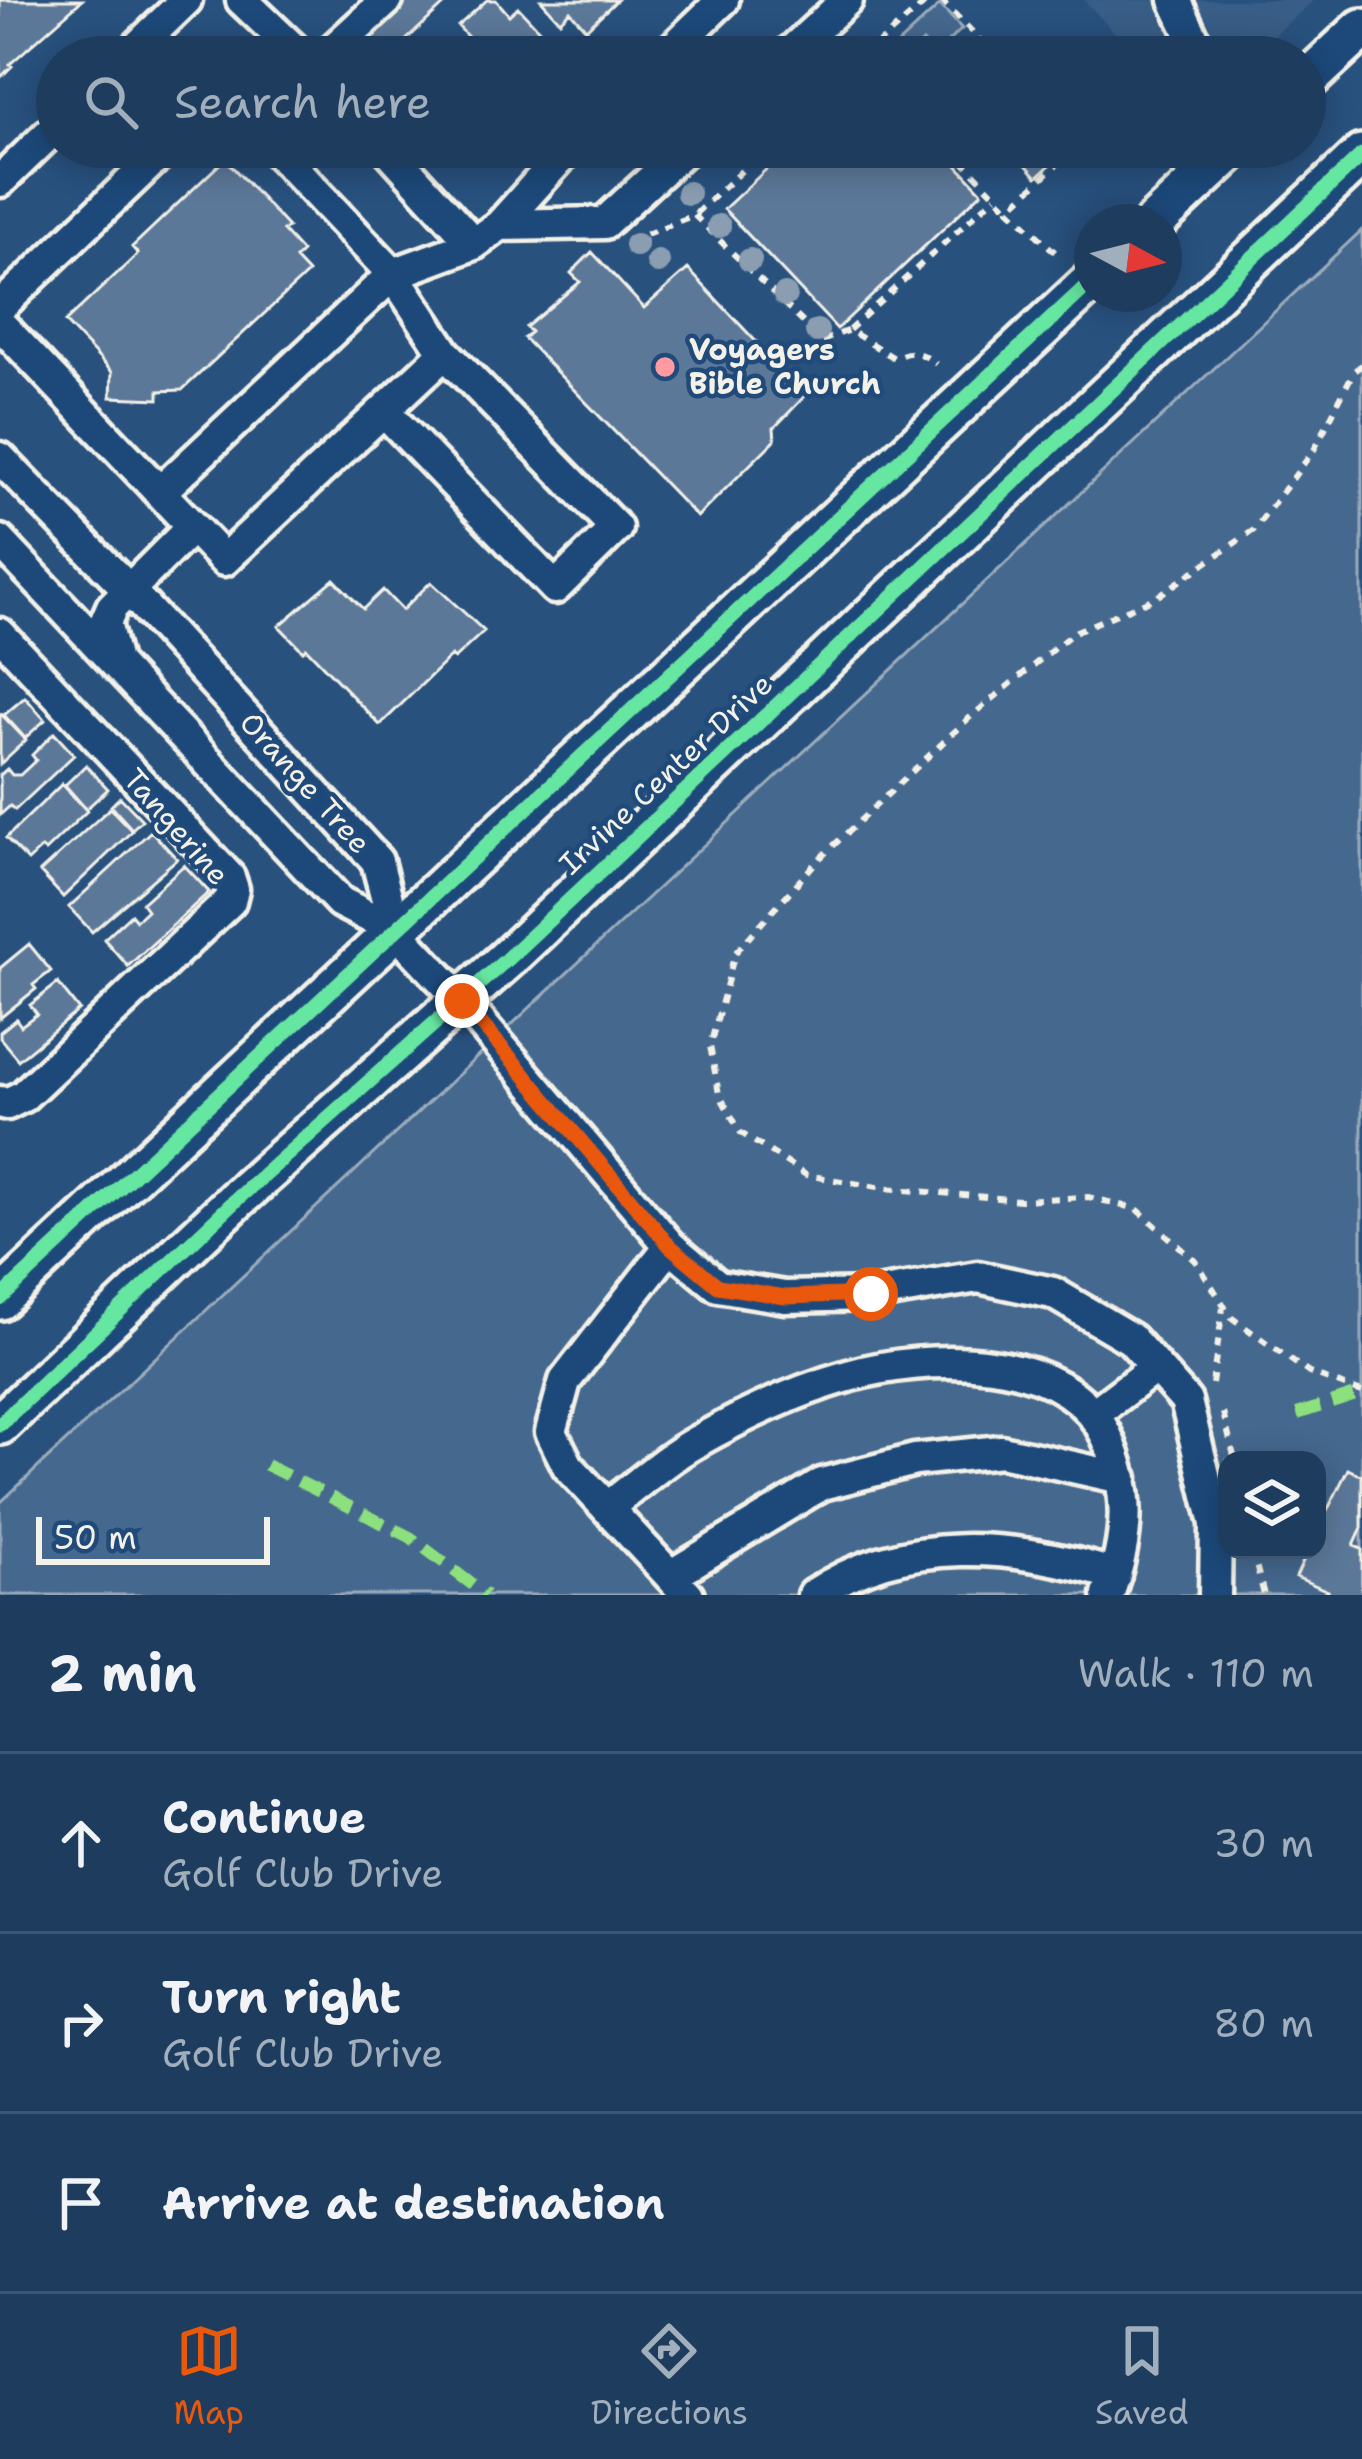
<!DOCTYPE html>
<html lang="en">
<head>
<meta charset="utf-8">
<style>
	body { margin:0; font-family:"Shantell Sans",sans-serif; background:#2b4867; color:#f1f3f6 }
	.controls { position:absolute; right:36px; bottom:36px; display:grid; overflow:hidden; border-radius:24px; box-shadow:0 6px 30px #0003 }
	.controls button { width:108px; height:108px; display:grid; place-items:center; padding:0; border:0; border-bottom:3px solid #3c5673; background:#1e3d5e; color:#f1f3f6; font:60px sans-serif }
	.compass { position:absolute; left:1074px; top:204px; width:108px; height:108px; border-radius:50%; background:#1e3d5e; box-shadow:0 6px 30px #0003; rotate:97deg }
	.scale { position:absolute; left:36px; bottom:30px; width:234px; box-sizing:border-box; padding-left:12px; border:6px solid #f4f1e8; border-top:0; font-size:33px; line-height:42px; white-space:nowrap; color:#f4f1e8; -webkit-text-stroke:9px #1f4a7a; paint-order:stroke }
	.stop { position:absolute; width:36px; height:36px; margin:-27px; border:9px solid #ea580c; border-radius:50%; background:#fff }
	.stop.end { background:#ea580c; border-color:#fff; box-shadow:0 3px 12px #0008 }
	.list { margin:0; padding:0; list-style:none }
	h2 { display:flex; justify-content:space-between; align-items:center; height:156px; margin:0; padding:0 48px; font-size:51px }
	h2 small { font-size:39px; font-weight:400; color:#a1aebc }
	.list li { display:grid; grid-template-columns:78px 1fr auto; gap:36px; align-items:center; box-sizing:border-box; height:180px; padding:0 48px; border-top:3px solid #3c5673 }
	.list b { display:block; font-size:45px; white-space:nowrap }
	.list p { margin:0; font-size:39px; white-space:nowrap; color:#a1aebc }
	.list em { font-size:39px; font-style:normal; color:#a1aebc }
	.icon { flex:none; width:66px; height:66px; fill:none; stroke:currentColor; stroke-width:2; stroke-linecap:round; stroke-linejoin:round }
	.map { position:relative; flex:none; width:1362px; height:1595px; overflow:hidden }
	.search { position:absolute; background:#1e3d5e; box-shadow:0 6px 30px #0003; left:36px; right:36px; top:36px; height:132px; display:flex; align-items:center; gap:30px; box-sizing:border-box; padding:0 42px; border-radius:66px; color:#a1aebc; font-size:45px }
	.sheet { height:696px; background:#1e3d5e }
	nav { display:flex; justify-content:space-around; align-items:center; box-sizing:border-box; height:168px; border-top:3px solid #3c5673; background:#1e3d5e; font-size:33px; color:#a1aebc }
	nav a { display:grid; justify-items:center; gap:6px }
	nav .on { color:#ea580c }
	.map>svg:first-child { display:block }
	.built { fill:#375d86 }
	.green { fill:#45688e; stroke:#9cacbb; stroke-width:3; fill-rule:evenodd }
	.building { fill:#5b7899; stroke:#f4f1e8; stroke-width:3 }
	.lines { fill:none; stroke-linecap:round; stroke-linejoin:round }
	.minor-casing { stroke:#f4f1e8; stroke-width:39 }
	.major-casing { stroke:#f4f1e8; stroke-width:48 }
	.path { stroke:#f4f1e8; stroke-width:6; stroke-dasharray:9 9; stroke-linecap:butt }
	.minor { stroke:#1f4a7a; stroke-width:30 }
	.major { stroke:#1f4a7a; stroke-width:39 }
	.quiet { stroke:#8de07e; stroke-width:12; stroke-dasharray:24 12; stroke-linecap:butt }
	.cycleway-casing { stroke:#1f4a7a; stroke-width:22 }
	.cycleway { stroke:#66e7a1; stroke-width:15 }
	.tree { fill:#8a9db1 }
	.route { stroke:#ea580c; stroke-width:15 }
	.poi-dot { fill:#ff9aa2; stroke:#1f4a7a; stroke-width:4.5 }
	.labels { text-anchor:middle; stroke-width:9; stroke-linejoin:round; paint-order:stroke }
	.poi-label { font-size:30px; font-weight:bold; fill:#f4f1e8; stroke:#1f4a7a; text-anchor:start }
	.street-label { font-size:30px; fill:#f4f1e8; stroke:#1f4a7a }
</style>
</head>
<body>
<div class="map">
<svg width="1362" height="1595" viewBox="0 0 1362 1595">
	<rect width="100%" height="100%" fill="#28517e"/>
	<filter id="ink" filterUnits="userSpaceOnUse"><feTurbulence type="fractalNoise" baseFrequency=".00833" numOctaves="2"/><feDisplacementMap in="SourceGraphic" scale="24" xChannelSelector="R" yChannelSelector="G"/><feConvolveMatrix kernelMatrix="1 2 1 2 8 2 1 2 1" color-interpolation-filters="sRGB"/></filter>
	<g filter="url(#ink)">
		<path class="built" d="M1084,0H1314L1250,57H1137Z"/>
		<path class="green" d="M940,5L962,29L934,54L923,42L907,57H884Z
			M1362,230V1595H0V1503ZM1227,1460H1317V1550H1227Z"/>
		<path class="building" d="M0,0H82L10,64L12,66L0,78Z
			M406,0H449L388,57H377L362,41Z
			M487,0H496L509,15L518,7L544,35L535,43L548,57H427L443,42L451,50L467,36L458,26Z
			M541,0H617L586,29L570,11L560,21Z
			M790,147H940L982,192L837,329L724,209Z
			M1010,147H1070L1037,177Z
			M225,159L288,227L283,231L302,252L295,259L308,273L182,390L159,391V399L111,397L112,372L65,322L138,254L132,247Z
			M592,252L644,308L688,269L806,395L774,428L775,440L697,517L524,338L531,332L526,327L580,282L571,273Z
			M334,579L363,609L383,590L402,610L431,582L484,631L454,659L451,656L380,725L306,648L303,651L279,626Z
			M25,697L45,720L25,738L4,715Z
			M1,714L26,740L0,764V715Z
			M54,733L74,755L15,810L10,806L0,815V775L7,769L12,775H20L36,760L32,755Z
			M86,765L108,789L86,809L65,785Z
			M62,784L87,811L45,851L42,848L28,861L6,838Z
			M120,797L142,820L132,829L111,806Z
			M110,808L132,831L63,897L40,872Z
			M151,831L177,859L92,932L69,907Z
			M184,865L209,892L128,966L104,939L131,914L136,920L147,910L142,903Z
			M29,944L51,971L33,985L36,989L0,1018V968Z
			M58,983L79,1010L18,1060L0,1038V1032L16,1019L21,1026L37,1014L30,1005Z
			M1348,1469L1362,1476V1528L1354,1546L1362,1549V1595H1326L1328,1591L1296,1577L1308,1550H1317V1531Z"/>
		<g class="lines">
			<g class="minor-casing">
				<path id="minor" d="M242,0L302,57
					M1175,0L1202,57
					M127,57L186,0
					M325,57L387,0
					M664,57L723,0
					M785,57L847,0
					M386,147L474,244
					M0,181L57,126
					M500,225L604,223L687,147
					M0,307L167,147
					M0,324L224,560L445,353L393,274L273,147
					M384,411L555,588L616,528L445,353
					M0,458L130,591L377,861L395,930
					M160,492L393,274L474,244L500,225L570,147
					M0,541L340,902L395,930L462,1001L670,1246L718,1286L785,1297L871,1295L978,1277L1053,1293L1131,1339L1186,1401L1216,1524L1215,1595
					M0,634L229,877L233,889L230,901L23,1096L7,1104L0,1102
					M114,658L105,623L112,607L192,527
					M670,1246L565,1381L551,1432L568,1466L688,1595
					M1095,1413L1156,1367
					M607,1508C636,1486 665,1459 696,1442C744,1415 795,1391 848,1376C927,1353 1065,1350 1106,1435C1132,1491 1129,1538 1108,1595
					M670,1576L822,1484L915,1460L1001,1451L1122,1478
					M813,1595C905,1533 1015,1544 1115,1575"/>
			</g>
			<g class="major-casing">
				<path id="major" d="M1305,82L1362,29
					M1155,222L1235,147
					M0,1299L1092,281
					M0,1424L237,1199L507,959L1362,155"/>
			</g>
			<path class="path" d="M941,0L997,57
				M863,57L929,0
				M949,147L1009,209
				M694,215L822,341L849,330L894,358C912,349 921,352 936,364
				M629,241L694,215L767,147
				M1055,252L1009,209L1076,147
				M849,330L996,196
				M1362,365L1354,371L1314,450L1254,530L1155,598L1074,632L968,719L817,861L735,953L710,1046L719,1094L741,1133L806,1175L884,1188L1020,1200L1088,1197L1137,1209L1196,1261L1232,1318L1309,1373L1362,1392
				M1212,1384L1223,1308
				M1223,1413L1235,1460
				M1252,1550L1264,1595"/>
			<use href="#minor" class="minor"/>
			<use href="#major" class="major"/>
			<path class="quiet" d="M1297,1414L1362,1393
				M266,1465L410,1537L486,1595"/>
			<g class="cycleway-casing">
				<path id="cycleway" d="M0,1299L1092,281
					M0,1424L237,1199L507,959L1362,155"/>
			</g>
			<use href="#cycleway" class="cycleway"/>
		</g>
		<g class="tree">
			<circle cx="688" cy="193" r="12"/>
			<circle cx="719" cy="226" r="12"/>
			<circle cx="636" cy="245" r="12"/>
			<circle cx="750" cy="260" r="12"/>
			<circle cx="658" cy="262" r="12"/>
			<circle cx="785" cy="295" r="12"/>
			<circle cx="817" cy="331" r="12"/>
		</g>
	</g>
	<g class="lines" filter="url(#ink)">
		<path class="route" d="M462,1001L670,1246L718,1286L785,1297L871,1294"/>
	</g>
	<circle class="poi-dot" cx="665" cy="367" r="12"/>
	<g class="labels">
		<g class="poi-label">
			<text x="689" y="360">Voyagers<tspan x="689" dy="34">Bible Church</tspan></text>
		</g>
		<g class="street-label">
			<text transform="translate(666 774) rotate(-43)" y="10">Irvine Center Drive</text>
			<text transform="translate(305 783) rotate(48)" y="10">Orange Tree</text>
			<text transform="translate(176 827) rotate(49)" y="10">Tangerine</text>
		</g>
	</g>
</svg>
<div class="controls">
<button><svg class="icon" aria-label="layers" viewBox="0 0 24 24"><path d="M12 4l9 5-9 5-9-5zM3 14l9 5 9-5"/></svg></button>
</div>
<svg class="compass" viewBox="-18 -18 36 36"><path d="M0-13l5 13h-10z" fill="#e53935"/><path d="M0 13l5-13h-10z" fill="#a1aebc"/></svg>
<div class="scale">50 m</div>
<div class="stop" style="left:871px;top:1294px"></div>
<div class="stop end" style="left:462px;top:1001px"></div>
<div class="search"><svg class="icon" aria-label="search" viewBox="0 0 24 24"><circle cx="10" cy="10" r="6"/><path d="M15 15l6 6"/></svg>Search here</div>
</div>
<section class="sheet">
<h2>2 min<small>Walk · 110 m</small></h2>
<ul class="list">
<li><svg class="icon" aria-label="ahead" viewBox="0 0 24 24"><path d="M12 20V5M6 11l6-6 6 6"/></svg><div><b>Continue</b><p>Golf Club Drive</p></div><em>30 m</em></li>
<li><svg class="icon" aria-label="right" viewBox="0 0 24 24"><path d="M7 20v-9h11M14 6l5 5-5 5"/></svg><div><b>Turn right</b><p>Golf Club Drive</p></div><em>80 m</em></li>
<li><svg class="icon" aria-label="arrive" viewBox="0 0 24 24"><path d="M6 21V4h12l-3 4 3 4H6"/></svg><div><b>Arrive at destination</b></div></li>
</ul>
</section>
<nav>
<a class="on"><svg class="icon" aria-label="map" viewBox="0 0 24 24"><path d="M3 6l6-2 6 2 6-2v14l-6 2-6-2-6 2zM9 4v14M15 6v14"/></svg>Map</a>
<a><svg class="icon" aria-label="directions" viewBox="0 0 24 24"><path d="M12 3l9 9-9 9-9-9zM9 14v-3h6M13 9l2 2-2 2"/></svg>Directions</a>
<a><svg class="icon" aria-label="saved" viewBox="0 0 24 24"><path d="M7 4h10v16l-5-4-5 4z"/></svg>Saved</a>
</nav>
</body>
</html>
